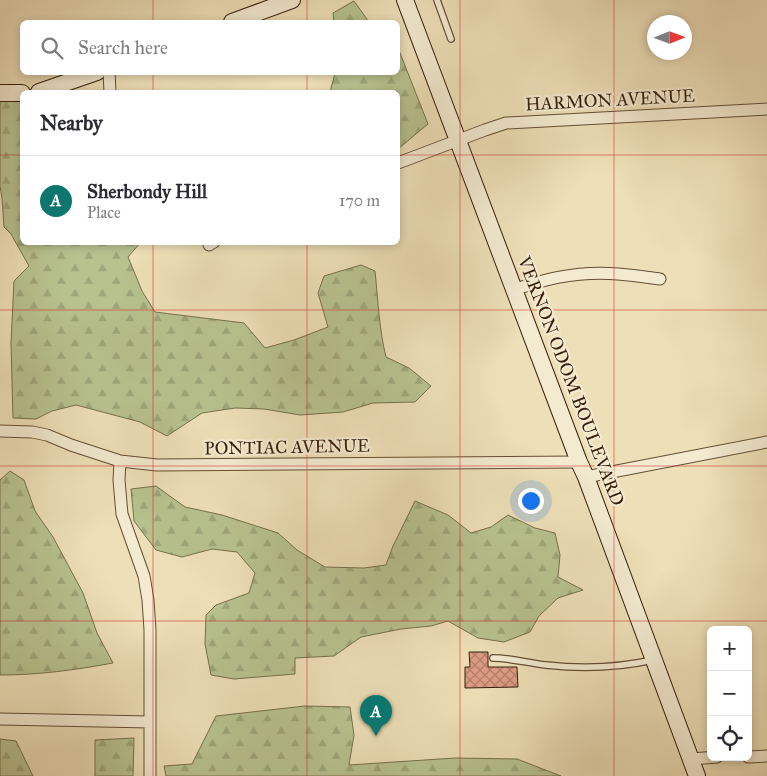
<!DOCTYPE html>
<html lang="en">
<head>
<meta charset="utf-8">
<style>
	body { margin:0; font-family:"IM FELL Great Primer",serif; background:#f7f7f7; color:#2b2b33 }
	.controls { position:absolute; right:15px; bottom:15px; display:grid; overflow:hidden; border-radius:8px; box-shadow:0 2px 8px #0003 }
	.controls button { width:45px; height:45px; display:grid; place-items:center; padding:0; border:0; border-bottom:1px solid #e1e1e2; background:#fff; color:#2b2b33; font:25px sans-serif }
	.compass { position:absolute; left:647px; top:15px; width:45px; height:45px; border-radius:50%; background:#fff; box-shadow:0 2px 8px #0003; rotate:89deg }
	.you { position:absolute; left:530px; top:500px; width:18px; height:18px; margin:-12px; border:4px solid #fff; border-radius:50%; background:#1a73e8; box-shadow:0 0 0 8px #1a73e833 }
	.badge { display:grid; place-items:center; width:32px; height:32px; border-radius:50%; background:#0f766e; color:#fff; font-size:16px; font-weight:700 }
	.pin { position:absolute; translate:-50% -41px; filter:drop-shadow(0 1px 2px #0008) }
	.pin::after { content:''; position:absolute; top:26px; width:18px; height:15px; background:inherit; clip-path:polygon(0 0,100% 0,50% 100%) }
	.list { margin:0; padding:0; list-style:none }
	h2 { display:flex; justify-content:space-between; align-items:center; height:65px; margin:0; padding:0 20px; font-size:21px }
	h2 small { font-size:16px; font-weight:400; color:#7c7c81 }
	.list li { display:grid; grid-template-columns:32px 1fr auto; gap:15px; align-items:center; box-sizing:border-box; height:90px; padding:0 20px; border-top:1px solid #e1e1e2 }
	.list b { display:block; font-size:19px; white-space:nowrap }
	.list p { margin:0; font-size:16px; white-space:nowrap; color:#7c7c81 }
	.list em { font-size:16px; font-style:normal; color:#7c7c81 }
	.icon { flex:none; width:28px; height:28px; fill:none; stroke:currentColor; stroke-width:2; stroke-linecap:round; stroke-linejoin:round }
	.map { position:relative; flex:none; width:767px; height:776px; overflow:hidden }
	.search { position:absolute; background:#fff; box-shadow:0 2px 8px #0003; left:20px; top:20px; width:380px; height:55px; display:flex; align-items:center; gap:12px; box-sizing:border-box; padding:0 18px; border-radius:8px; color:#7c7c81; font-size:19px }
	.panel { position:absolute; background:#fff; box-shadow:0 2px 8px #0003; left:20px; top:90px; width:380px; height:155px; border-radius:8px }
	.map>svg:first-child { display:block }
	.forest { fill:url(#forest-firs); stroke:#76704c }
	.building { fill:url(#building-cross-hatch); stroke:#361e0a }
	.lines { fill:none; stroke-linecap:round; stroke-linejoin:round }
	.lane-casing { stroke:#644e35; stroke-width:8 }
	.street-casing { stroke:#644e35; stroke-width:13 }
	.secondary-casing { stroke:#361e0a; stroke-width:18 }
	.lane { stroke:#f3ead0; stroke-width:5.5 }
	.street { stroke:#f3ead0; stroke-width:11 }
	.secondary { stroke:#f3ead0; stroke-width:16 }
	.grid { fill:none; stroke:#d62828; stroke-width:1; stroke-opacity:0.55 }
	.labels { text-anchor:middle; stroke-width:4.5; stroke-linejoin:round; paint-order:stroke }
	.street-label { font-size:18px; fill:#361e0a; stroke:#f3ead0 }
</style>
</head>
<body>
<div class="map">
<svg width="767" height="776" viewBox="0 0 767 776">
	<defs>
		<pattern id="forest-firs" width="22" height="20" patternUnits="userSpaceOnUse" patternTransform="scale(1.25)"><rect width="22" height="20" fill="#b7c28f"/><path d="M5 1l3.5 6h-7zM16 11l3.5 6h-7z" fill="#9ea67a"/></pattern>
		<pattern id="building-cross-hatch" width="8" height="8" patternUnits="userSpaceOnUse" patternTransform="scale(1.25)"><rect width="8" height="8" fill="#dd9b84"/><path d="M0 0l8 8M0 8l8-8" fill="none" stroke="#b47e6a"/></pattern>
	</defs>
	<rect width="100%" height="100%" fill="#eddfb7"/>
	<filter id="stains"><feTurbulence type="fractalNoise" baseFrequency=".004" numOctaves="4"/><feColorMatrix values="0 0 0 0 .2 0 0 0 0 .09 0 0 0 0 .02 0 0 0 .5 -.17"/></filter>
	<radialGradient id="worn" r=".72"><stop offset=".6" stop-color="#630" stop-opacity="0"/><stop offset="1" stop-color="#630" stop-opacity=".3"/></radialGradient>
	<path class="forest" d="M354,1L369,22H334L333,13Z
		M398,48L428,124L398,149V92H330L335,73L398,72Z
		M0,101H22V242L140,243L128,257L142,291L155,312L244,323L265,348L294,340L328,327L318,293L324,276L361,265L375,271C378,300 379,329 386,357L409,368L431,386L415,402L373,403L343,412L300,415L264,409L235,408L202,413L167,436L140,422L76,405L52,411L36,419L13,418L11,343L14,281L29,266L11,234L4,227L2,198L0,186Z
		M10,471L24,480L35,511L53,537L83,593L97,633L113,663C75,670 38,675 0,675V480Z
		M156,486L185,507L222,515L278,533L297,550L325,567L364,568L386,565L393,546L415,501L448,515L471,533L491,527L508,515L535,528L555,533L560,555L558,577L583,590L558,598L539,616L530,632L504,642L478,638L448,621L431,626L401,629L361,637L334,656L295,658V674L234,679L211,675L205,644L206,615L216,605L249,593L255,573L237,552L212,549L182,557L156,550L134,521L131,489Z
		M305,706L350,707L354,735L349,765L455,758L517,759L561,776H166L164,766L192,764L216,716Z
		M134,738L133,776H95V740Z
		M0,739L16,741L33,776H0Z"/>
	<path class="building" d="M469,652H488V667H517L518,687L465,688V667H470Z"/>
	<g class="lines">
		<g class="lane-casing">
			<path id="lane" d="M437,0L451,39
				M493,658C511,658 528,663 546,665C582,669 617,668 653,660"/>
		</g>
		<g class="street-casing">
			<path id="street" d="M109,72L110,92
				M398,163L485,130L506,123L767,109
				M209,245L214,242
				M514,290C546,278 583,271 618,274C632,275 646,277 660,279
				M0,431L32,432L47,435L71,445L120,461L157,465L579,462
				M120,461L119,480L122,514L144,576L148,600L150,630V776
				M586,477L767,442
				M0,719L150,722
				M748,757L767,756
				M691,759L717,757"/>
		</g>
		<g class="secondary-casing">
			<path id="secondary" d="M405,0L579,462L586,477L697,776
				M232,22L292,0
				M39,92L97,72
				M0,93H22"/>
		</g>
		<use href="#lane" class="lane"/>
		<use href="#street" class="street"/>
		<use href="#secondary" class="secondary"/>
	</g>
	<path class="grid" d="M153,0V22M307,0V22M460,0V776M614,0V776M153,72V92M307,72V92M0,155H22M398,155H767M153,242V776M307,242V776M0,310H767M0,466H767M0,621H767"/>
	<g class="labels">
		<g class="street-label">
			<text transform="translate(610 100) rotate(-3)" y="6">HARMON AVENUE</text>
			<text transform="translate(571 381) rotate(69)" y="6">VERNON ODOM BOULEVARD</text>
			<text transform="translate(287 447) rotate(-1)" y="6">PONTIAC AVENUE</text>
		</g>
	</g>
	<rect width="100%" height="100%" filter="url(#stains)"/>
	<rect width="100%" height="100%" fill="url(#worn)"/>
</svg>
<div class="controls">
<button>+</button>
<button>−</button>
<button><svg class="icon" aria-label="locate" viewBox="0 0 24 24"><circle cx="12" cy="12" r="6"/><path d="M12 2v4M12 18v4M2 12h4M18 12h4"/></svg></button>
</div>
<svg class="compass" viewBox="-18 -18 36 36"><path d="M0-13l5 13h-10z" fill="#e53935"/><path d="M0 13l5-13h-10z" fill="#7c7c81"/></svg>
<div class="you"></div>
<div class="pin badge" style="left:376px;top:736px">A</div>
<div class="search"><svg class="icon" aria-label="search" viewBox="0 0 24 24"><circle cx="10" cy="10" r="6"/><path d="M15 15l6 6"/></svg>Search here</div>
<section class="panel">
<h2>Nearby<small></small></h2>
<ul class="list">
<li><span class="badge">A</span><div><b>Sherbondy Hill</b><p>Place</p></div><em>170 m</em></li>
</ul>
</section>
</div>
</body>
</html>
